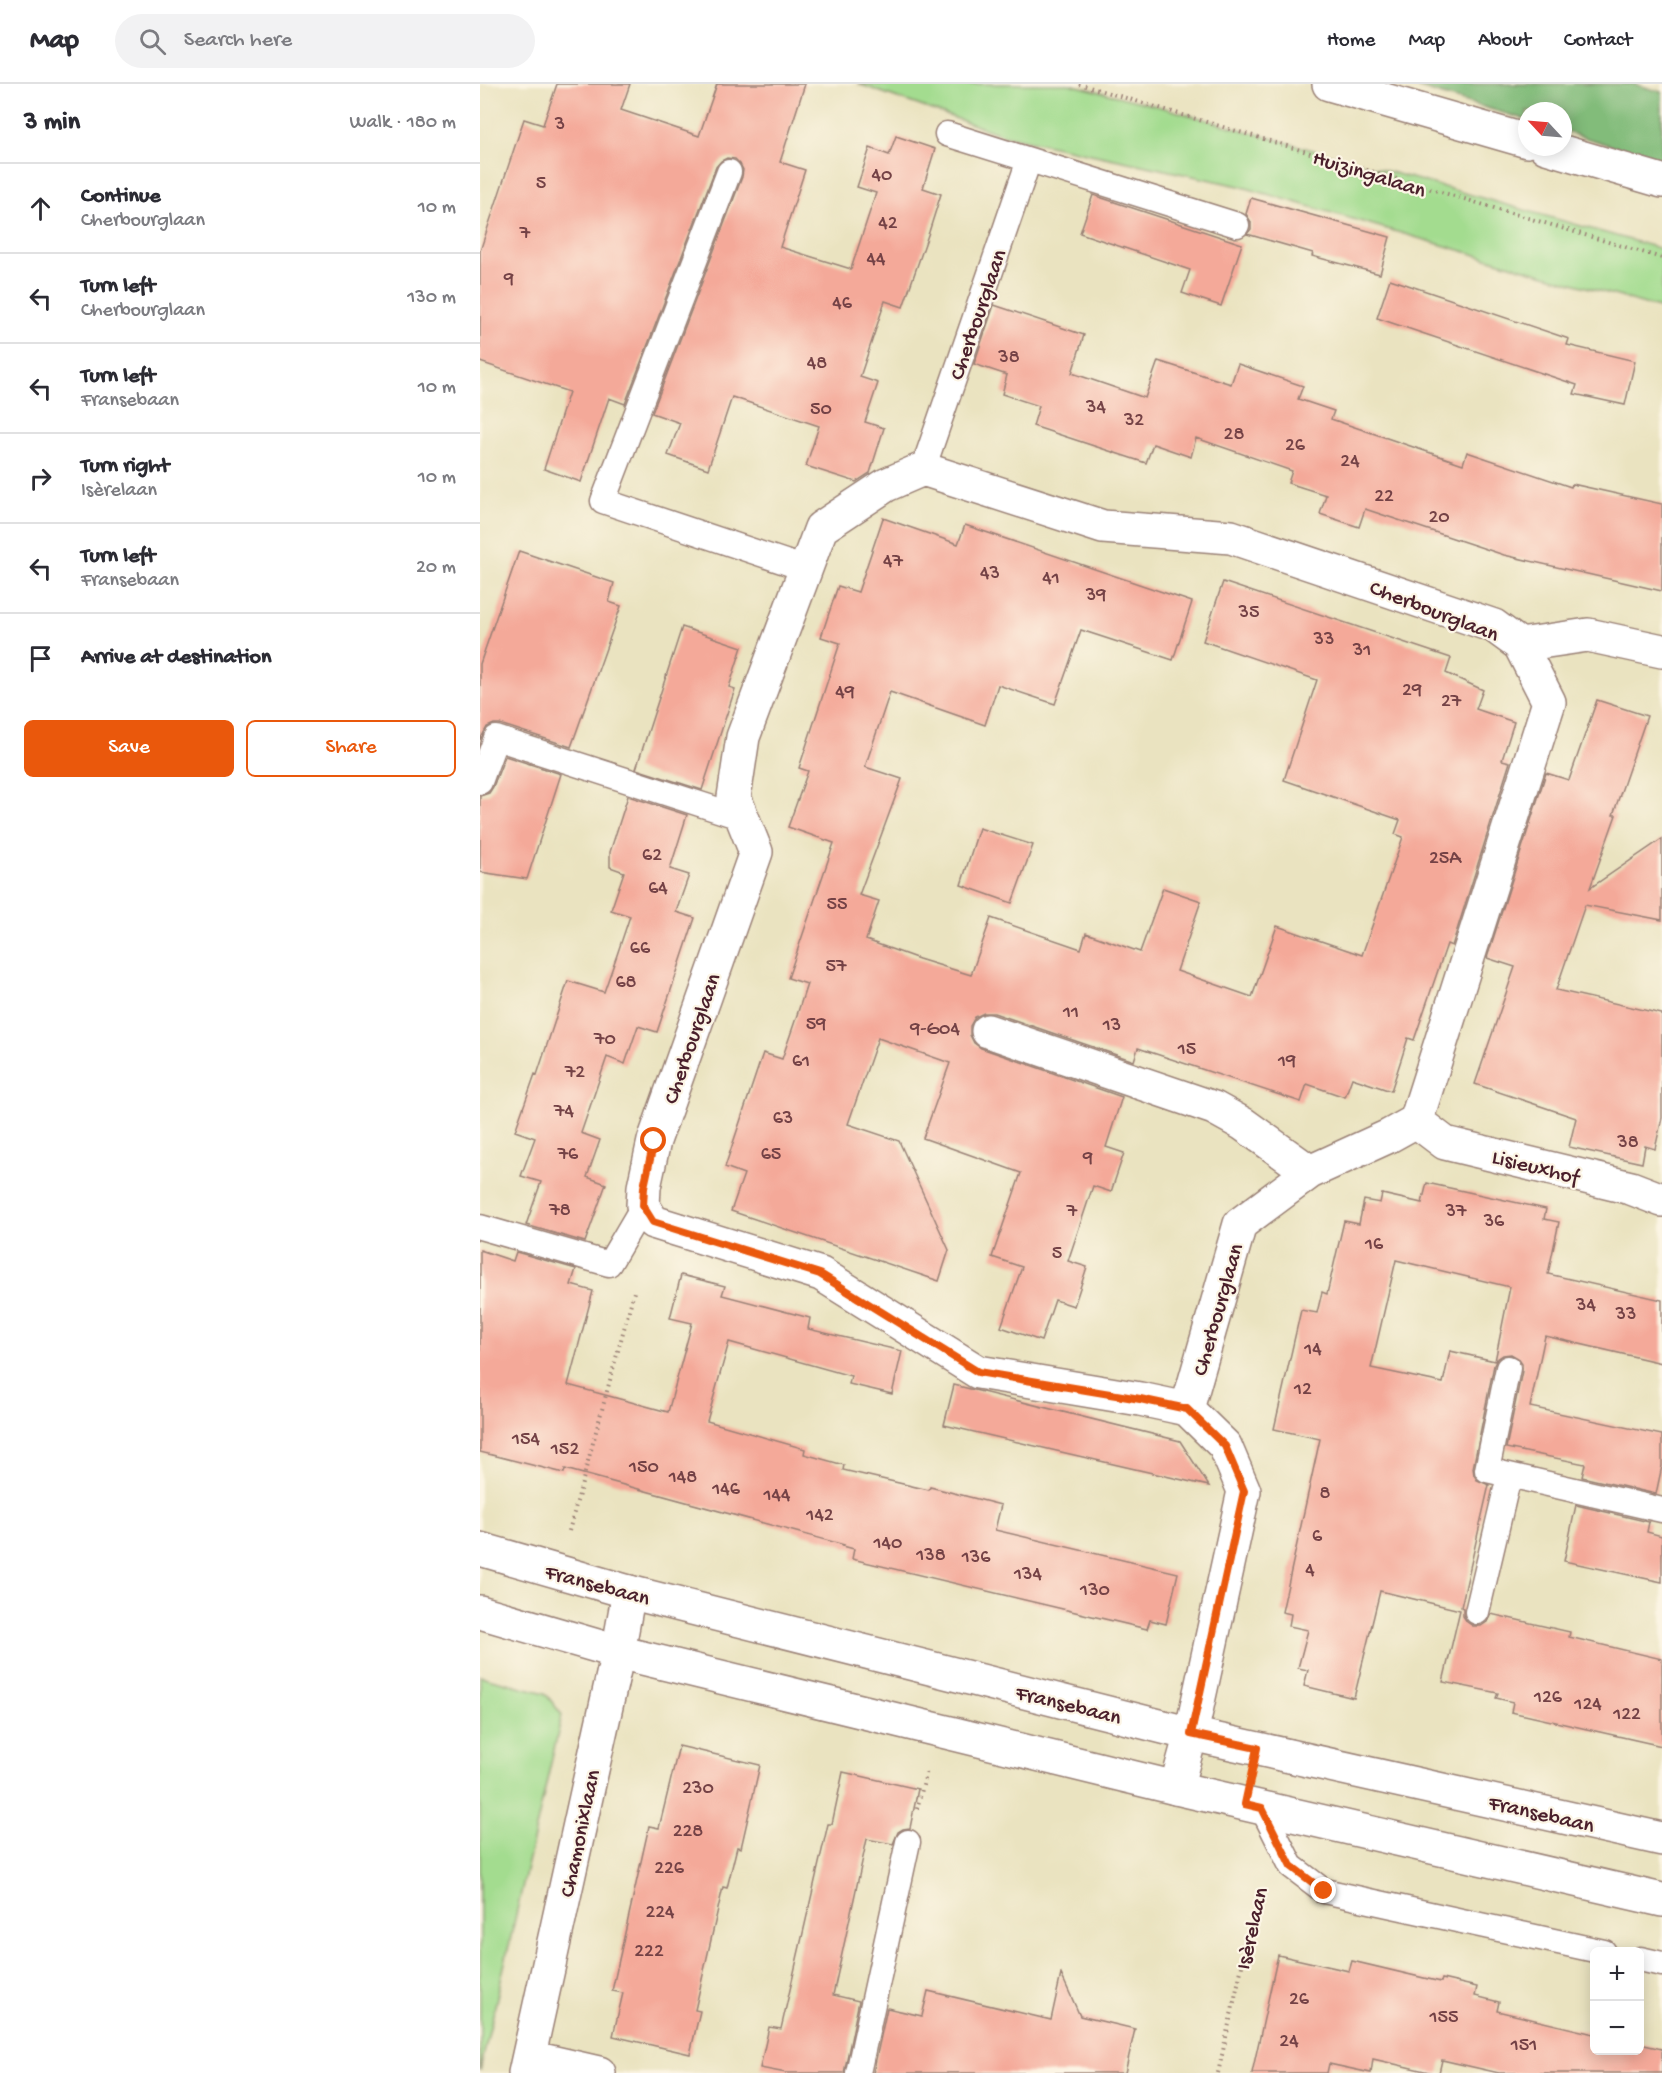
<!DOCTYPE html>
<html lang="en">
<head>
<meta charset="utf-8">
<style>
	body { margin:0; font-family:"Gochi Hand",sans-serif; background:#f2f2f3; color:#2b2b33 }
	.controls { position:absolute; right:18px; bottom:18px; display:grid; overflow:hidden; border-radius:9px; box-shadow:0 3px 15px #0003 }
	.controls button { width:54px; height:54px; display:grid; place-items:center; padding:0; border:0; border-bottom:2px solid #e1e1e2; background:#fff; color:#2b2b33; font:30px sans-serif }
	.compass { position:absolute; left:1038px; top:18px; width:54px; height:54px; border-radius:50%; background:#fff; box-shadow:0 3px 15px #0003; rotate:296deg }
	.stop { position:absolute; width:18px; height:18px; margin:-14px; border:4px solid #ea580c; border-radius:50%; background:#fff }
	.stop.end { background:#ea580c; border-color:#fff; box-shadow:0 2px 6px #0008 }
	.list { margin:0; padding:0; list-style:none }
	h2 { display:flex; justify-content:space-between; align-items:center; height:78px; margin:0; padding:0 24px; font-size:26px }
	h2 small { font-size:20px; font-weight:400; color:#7c7c81 }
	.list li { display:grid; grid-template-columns:39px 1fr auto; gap:18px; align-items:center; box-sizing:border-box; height:90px; padding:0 24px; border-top:2px solid #e1e1e2 }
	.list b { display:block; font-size:22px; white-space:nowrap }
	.list p { margin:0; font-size:20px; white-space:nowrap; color:#7c7c81 }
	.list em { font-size:20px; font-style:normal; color:#7c7c81 }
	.actions { display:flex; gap:12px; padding:18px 24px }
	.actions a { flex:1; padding:14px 0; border:2px solid #ea580c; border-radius:9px; text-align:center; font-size:21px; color:#ea580c }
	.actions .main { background:#ea580c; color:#fff }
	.icon { flex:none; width:33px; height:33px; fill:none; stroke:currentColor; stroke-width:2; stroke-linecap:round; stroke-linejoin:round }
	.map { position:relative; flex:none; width:1182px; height:1989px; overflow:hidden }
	header { display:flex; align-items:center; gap:36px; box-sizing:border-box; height:84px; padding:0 30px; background:#fff; border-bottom:2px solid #e1e1e2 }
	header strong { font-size:28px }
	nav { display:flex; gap:33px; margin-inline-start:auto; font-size:21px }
	.search { width:420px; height:54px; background:#f2f2f3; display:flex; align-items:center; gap:15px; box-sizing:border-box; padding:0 21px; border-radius:33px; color:#7c7c81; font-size:22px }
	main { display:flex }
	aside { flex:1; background:#fff }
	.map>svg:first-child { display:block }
	.green { fill:#a3dc8f; stroke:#767e5d; stroke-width:1.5 }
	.forest { fill:#82bc7a; stroke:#666e52; stroke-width:1.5 }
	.building { fill:#f4a999; fill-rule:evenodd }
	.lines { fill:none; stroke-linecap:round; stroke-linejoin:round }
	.service-casing { stroke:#9a8176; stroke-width:27 }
	.minor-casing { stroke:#9a8176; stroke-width:36 }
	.tertiary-casing { stroke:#9a8176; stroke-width:36 }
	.secondary-casing { stroke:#9a8176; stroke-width:36 }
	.path { stroke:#9a8176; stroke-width:4; stroke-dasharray:1.5 4.5; stroke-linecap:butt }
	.service { stroke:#fff; stroke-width:24 }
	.minor { stroke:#fff; stroke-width:33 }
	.tertiary { stroke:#fff; stroke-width:33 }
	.secondary { stroke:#fff; stroke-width:33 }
	.route { stroke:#ea580c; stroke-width:8 }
	.labels { text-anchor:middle; stroke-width:4.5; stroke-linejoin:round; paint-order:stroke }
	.number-label { font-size:20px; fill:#744246 }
	.street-label { font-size:22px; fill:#4a1f2b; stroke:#fcf5e5 }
</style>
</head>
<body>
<header>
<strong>Map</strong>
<div class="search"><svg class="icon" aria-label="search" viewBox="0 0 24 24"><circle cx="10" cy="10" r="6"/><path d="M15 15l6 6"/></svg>Search here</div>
<nav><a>Home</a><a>Map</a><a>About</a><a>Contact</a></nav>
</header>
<main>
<aside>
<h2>3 min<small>Walk · 180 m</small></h2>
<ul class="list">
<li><svg class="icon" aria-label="ahead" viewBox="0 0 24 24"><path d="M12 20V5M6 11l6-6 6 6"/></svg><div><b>Continue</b><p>Cherbourglaan</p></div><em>10 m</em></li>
<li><svg class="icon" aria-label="left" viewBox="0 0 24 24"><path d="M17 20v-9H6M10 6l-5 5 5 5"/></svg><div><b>Turn left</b><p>Cherbourglaan</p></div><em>130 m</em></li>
<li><svg class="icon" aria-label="left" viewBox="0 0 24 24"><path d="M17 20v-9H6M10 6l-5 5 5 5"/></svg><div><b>Turn left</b><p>Fransebaan</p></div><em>10 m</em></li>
<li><svg class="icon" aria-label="right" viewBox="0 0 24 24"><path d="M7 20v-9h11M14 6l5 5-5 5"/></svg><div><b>Turn right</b><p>Isèrelaan</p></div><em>10 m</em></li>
<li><svg class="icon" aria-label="left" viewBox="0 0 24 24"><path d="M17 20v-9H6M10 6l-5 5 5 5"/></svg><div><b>Turn left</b><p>Fransebaan</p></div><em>20 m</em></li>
<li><svg class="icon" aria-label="arrive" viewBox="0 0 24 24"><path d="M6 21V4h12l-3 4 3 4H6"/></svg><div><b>Arrive at destination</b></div></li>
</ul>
<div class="actions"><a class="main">Save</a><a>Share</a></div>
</aside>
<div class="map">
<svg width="1182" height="1989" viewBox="0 0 1182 1989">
	<rect width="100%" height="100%" fill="#fcf5e5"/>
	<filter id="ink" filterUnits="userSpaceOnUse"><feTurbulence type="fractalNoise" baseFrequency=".0167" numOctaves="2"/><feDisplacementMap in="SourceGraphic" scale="12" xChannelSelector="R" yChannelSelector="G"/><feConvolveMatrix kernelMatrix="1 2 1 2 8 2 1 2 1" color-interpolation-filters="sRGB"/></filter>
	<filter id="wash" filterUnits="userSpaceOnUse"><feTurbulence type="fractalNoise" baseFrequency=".008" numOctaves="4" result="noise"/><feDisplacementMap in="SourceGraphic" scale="24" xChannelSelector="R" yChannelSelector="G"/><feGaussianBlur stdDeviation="1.35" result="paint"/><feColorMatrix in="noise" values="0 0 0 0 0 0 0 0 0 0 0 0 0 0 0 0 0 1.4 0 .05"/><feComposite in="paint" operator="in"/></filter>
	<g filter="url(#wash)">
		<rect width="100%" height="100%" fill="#eae3c0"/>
		<path class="green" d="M378,0H589L681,23L1182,165V225L759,102L523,51Z
			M0,1592L65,1609L82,1631L0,1987Z"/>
		<path class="forest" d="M926,0H1154L1182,8V77L1083,47V27H1047V36Z"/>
		<g id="blocks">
			<path class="building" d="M77,0H150L141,26L219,52L237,0H325L300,78L325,86L300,163L371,185L396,109L377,103L390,64L409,71L416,52L455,65L443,104L461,110L449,148L423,223L405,217L380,293L398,299L385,338L404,344L390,389L376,398L326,382L339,342L252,313L228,385L188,371L200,339L172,329L262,93L263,86L260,80L255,75L247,74L241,77L236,83L145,320L129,314L101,398L64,385L89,308L0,278V167L44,35L63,41Z
				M613,111L762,160L741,222L702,209L710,186L600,149Z
				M771,114L910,153L900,190L832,172L833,169L767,150L771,145V138L766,130Z
				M910,195L1089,255L1087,261L1155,277L1145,321L1094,310L1097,301L897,234Z
				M514,221L604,251L592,289L665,314L678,277L751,300L758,280L823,302L818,315L854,327L851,335L983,380L987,368L1091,403L1092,400L1182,420V507L1024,471L885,425L879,443L840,430L846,411L808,399L812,387L716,354L711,373L673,360L666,379L553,342L559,322L522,310L527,291L494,280Z
				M403,434L478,460L485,441L712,518L693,576L601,546L575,620L518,601L505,641L410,608L385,683L422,695L379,811L399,817L386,856L439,875L491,891L511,834L601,865L606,849L660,868L683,804L721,817L697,887L772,913L797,842L882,871L923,753L915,750L920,736L804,696L837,596L723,557L743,498L971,574L966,589L1003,606L996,625L1034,638L1022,676L1030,678L972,862L967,860L934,956L928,954L911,1007L872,994L865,1013L827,1000L821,1018L658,964L654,977L514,929H504L495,933L490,942V951L494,959L501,964L642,1013L626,1063L644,1069L631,1108L613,1102L588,1177L607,1183L594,1222L575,1216L561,1257L521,1243L542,1183L512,1173L541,1089L443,1054L470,979L398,954L368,1040L419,1057L469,1166L459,1197L251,1127L264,1090L245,1083L283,969L302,975L315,937L327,900L308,894L354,759L308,743L328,687L319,684L360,559L341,553L358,502L378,508Z
				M39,467L134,499L129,518L141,522L91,663L20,640H14L7,643L0,656V580Z
				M202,543L262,563L249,603L255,605L222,706L156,685Z
				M1117,616L1167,632L1133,731H1136L1110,804L1182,755V836L1105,821L1076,906L1182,930V1034L1175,1065L1165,1062L1162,1079L1089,1063L1096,1034L995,1000L1035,883L1007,874L1066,689L1089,696Z
				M25,672L81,690L47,795L0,788V712L9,709L13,703Z
				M148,712L207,731L190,785L209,791L196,828L215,834L177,948L158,942L145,980L127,973L101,1049L120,1056L107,1093L126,1100L105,1158L46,1141L61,1098L41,1092L55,1054L35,1047L55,990L57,991L88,897L124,908L137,871L150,832L131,826L144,788L130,783V768Z
				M499,744L553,761L532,819L481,801Z
				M947,1099L1066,1125L1064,1135L1079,1138L1068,1190L1182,1216V1279L1065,1252L1050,1323L1182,1351V1382L1176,1410L1102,1393L1105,1380L1026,1364L1042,1287V1280L1038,1274L1031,1270L1023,1271L1017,1275L1014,1281L993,1384L994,1391L997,1396L1009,1401L981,1523L983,1524V1532L987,1538L993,1542H1001L1007,1538L1011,1530L1090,1548L1089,1553L1182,1575V1662L1031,1628L1033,1618L1016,1614L1018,1609L963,1598L980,1526L900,1507L874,1614L824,1602L828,1586L818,1584L828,1546L809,1542L811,1530L802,1528L840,1355L794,1345L821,1226L837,1229L842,1208L847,1210L864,1137L879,1140L884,1116L900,1119L902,1110L942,1119ZM916,1176L1030,1203L1015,1277L970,1267L963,1299L891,1284Z
				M0,1166L33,1177L36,1168L96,1185L91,1201L113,1207L88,1301L188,1328L212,1239L190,1234L201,1191L245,1202L242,1211L330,1234L328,1245L422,1267L412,1310L369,1300L371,1292L249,1258L227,1337L325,1365L324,1370L364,1381L363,1386L449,1406L450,1403L521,1421L515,1446L698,1489L686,1540L670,1536L667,1545L372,1475L374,1465L363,1462L364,1461L85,1385L84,1389L0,1368Z
				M474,1301L700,1357L729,1402L464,1341Z
				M1096,1421L1169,1438L1167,1448L1182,1452V1498L1084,1477Z
				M199,1662L280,1681L261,1764L257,1763L247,1804L243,1803L215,1926L220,1927L210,1970L133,1952L143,1909L132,1907L169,1742L179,1744Z
				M363,1688L438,1705L430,1744L423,1745L418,1748L413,1760L387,1755L353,1911L379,1917L364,1989H306L280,1984L289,1943L301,1945L348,1740H352Z
				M798,1871L869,1887L872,1877L961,1898L962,1895L997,1903L995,1912L1019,1918L1017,1927L1114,1950V1966H1160V1960L1182,1965V1989H1019L962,1976L959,1989H953L893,1975L891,1989L849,1980L847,1989H772Z
				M581,1890L600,1932L655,1945L645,1989H393L407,1924L442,1932L448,1907L571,1936Z"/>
		</g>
	</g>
	<g filter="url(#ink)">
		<use href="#blocks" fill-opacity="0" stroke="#9a8176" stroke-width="1.5"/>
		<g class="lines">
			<g class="service-casing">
				<path id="service" d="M467,50L757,141
					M249,88L123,417L326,485
					M443,385L549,76
					M0,698L16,654L263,734
					M0,1143L129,1180L163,1122
					M1028,1284L1007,1386L1182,1426
					M997,1528L1029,1392
					M782,1724L811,1782L844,1807L1124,1868
					M1160,1875L1182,1880
					M378,1989L428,1758"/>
			</g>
			<g class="minor-casing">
				<path id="minor" d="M1040,561L1108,551L1182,567
					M508,947L734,1024L763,1040L830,1088
					M936,1037L965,1059L1151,1104L1182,1116
					M696,1704L711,1650L764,1407L745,1362L707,1325L660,1315L498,1288L341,1190L173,1138L163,1122L164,1103L174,1057L276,768L254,713L263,653L341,444L406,401L443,385L623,443L751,453L1014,542L1040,561L1069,618L936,1037L909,1052L830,1088L760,1140L707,1325
					M49,1973L119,1989
					M45,1989L138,1568L149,1508"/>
			</g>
			<g class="tertiary-casing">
				<path id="tertiary" d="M0,1465L149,1508L711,1650L1182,1755
					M0,1528L138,1568L696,1704L1182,1816"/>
			</g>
			<g class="secondary-casing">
				<path id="secondary" d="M849,0L1047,57
					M1066,63L1182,97"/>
			</g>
			<path class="path" d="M599,0L1182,174
				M89,1447L154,1208
				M437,1725L447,1686
				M738,1989L780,1802"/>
			<use href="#service" class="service"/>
			<use href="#minor" class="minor"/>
			<use href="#tertiary" class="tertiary"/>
			<use href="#secondary" class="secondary"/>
		</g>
	</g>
	<g class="lines" filter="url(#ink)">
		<path class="route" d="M174,1057L164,1103L163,1122L173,1138L340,1190L498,1288L660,1315L707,1325L745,1362L764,1407L711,1650L777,1664L765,1720L782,1724L811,1782L844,1807"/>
	</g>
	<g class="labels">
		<g class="number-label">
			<text x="80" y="45">3</text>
			<text x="402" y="96">40</text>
			<text x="61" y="104">5</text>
			<text x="408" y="144">42</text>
			<text x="45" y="154">7</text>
			<text x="396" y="180">44</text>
			<text x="29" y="200">9</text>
			<text x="362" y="224">46</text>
			<text x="529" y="278">38</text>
			<text x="337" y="284">48</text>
			<text x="616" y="328">34</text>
			<text x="341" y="330">50</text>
			<text x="654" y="341">32</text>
			<text x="754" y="355">28</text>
			<text x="815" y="366">26</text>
			<text x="870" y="382">24</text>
			<text x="904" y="417">22</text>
			<text x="959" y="438">20</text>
			<text x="413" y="482">47</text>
			<text x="510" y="494">43</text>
			<text x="571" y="499">41</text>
			<text x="616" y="516">39</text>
			<text x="769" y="533">35</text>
			<text x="844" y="560">33</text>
			<text x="882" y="571">31</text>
			<text x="932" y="611">29</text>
			<text x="365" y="613">49</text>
			<text x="971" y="622">27</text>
			<text x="172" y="776">62</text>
			<text x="965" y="779">25A</text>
			<text x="178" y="809">64</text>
			<text x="357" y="825">55</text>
			<text x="160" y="869">66</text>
			<text x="356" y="887">57</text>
			<text x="146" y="903">68</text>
			<text x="591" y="933">11</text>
			<text x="336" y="945">59</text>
			<text x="632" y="946">13</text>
			<text x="455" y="950">9-G04</text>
			<text x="125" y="960">70</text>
			<text x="707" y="970">15</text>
			<text x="321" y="982">61</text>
			<text x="807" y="982">19</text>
			<text x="95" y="993">72</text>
			<text x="84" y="1032">74</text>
			<text x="303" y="1039">63</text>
			<text x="1148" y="1063">38</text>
			<text x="88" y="1075">76</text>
			<text x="291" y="1075">65</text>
			<text x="608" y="1079">9</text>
			<text x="80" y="1131">78</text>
			<text x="592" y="1132">7</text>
			<text x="976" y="1132">37</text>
			<text x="1014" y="1142">36</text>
			<text x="894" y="1165">16</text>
			<text x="577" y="1174">5</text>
			<text x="1106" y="1226">34</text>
			<text x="1146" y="1235">33</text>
			<text x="833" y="1270">14</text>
			<text x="823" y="1310">12</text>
			<text x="46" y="1360">154</text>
			<text x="85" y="1370">152</text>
			<text x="164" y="1388">150</text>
			<text x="203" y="1398">148</text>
			<text x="246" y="1410">146</text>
			<text x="845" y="1414">8</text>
			<text x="297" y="1416">144</text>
			<text x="340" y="1436">142</text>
			<text x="837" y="1457">6</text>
			<text x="408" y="1464">140</text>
			<text x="451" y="1476">138</text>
			<text x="496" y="1478">136</text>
			<text x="830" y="1491">4</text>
			<text x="548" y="1495">134</text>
			<text x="615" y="1511">130</text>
			<text x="1068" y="1618">126</text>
			<text x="1108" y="1625">124</text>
			<text x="1147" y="1635">122</text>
			<text x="218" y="1709">230</text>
			<text x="208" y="1752">228</text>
			<text x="189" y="1789">226</text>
			<text x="180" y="1833">224</text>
			<text x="169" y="1872">222</text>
			<text x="819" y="1920">26</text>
			<text x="964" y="1938">155</text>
			<text x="809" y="1962">24</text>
			<text x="1044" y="1966">151</text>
		</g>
		<g class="street-label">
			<text transform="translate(890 88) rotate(17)" y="8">Huizingalaan</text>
			<text transform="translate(496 230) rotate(-71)" y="8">Cherbourglaan</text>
			<text transform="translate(955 525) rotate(21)" y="8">Cherbourglaan</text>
			<text transform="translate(210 954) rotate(-71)" y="8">Cherbourglaan</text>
			<text transform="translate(1056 1081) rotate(14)" y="8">Lisieuxhof</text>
			<text transform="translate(736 1225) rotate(-74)" y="8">Cherbourglaan</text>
			<text transform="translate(118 1499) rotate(15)" y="8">Fransebaan</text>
			<text transform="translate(589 1619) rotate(14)" y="8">Fransebaan</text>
			<text transform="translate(1062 1728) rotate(13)" y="8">Fransebaan</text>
			<text transform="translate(98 1749) rotate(-78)" y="8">Chamonixlaan</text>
			<text transform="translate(770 1844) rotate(-77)" y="8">Isèrelaan</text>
		</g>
	</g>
</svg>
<div class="controls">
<button>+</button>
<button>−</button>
</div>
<svg class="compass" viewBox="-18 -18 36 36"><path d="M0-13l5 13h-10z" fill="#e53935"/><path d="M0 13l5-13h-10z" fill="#7c7c81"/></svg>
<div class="stop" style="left:174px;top:1057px"></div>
<div class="stop end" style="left:844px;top:1807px"></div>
</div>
</main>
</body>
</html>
